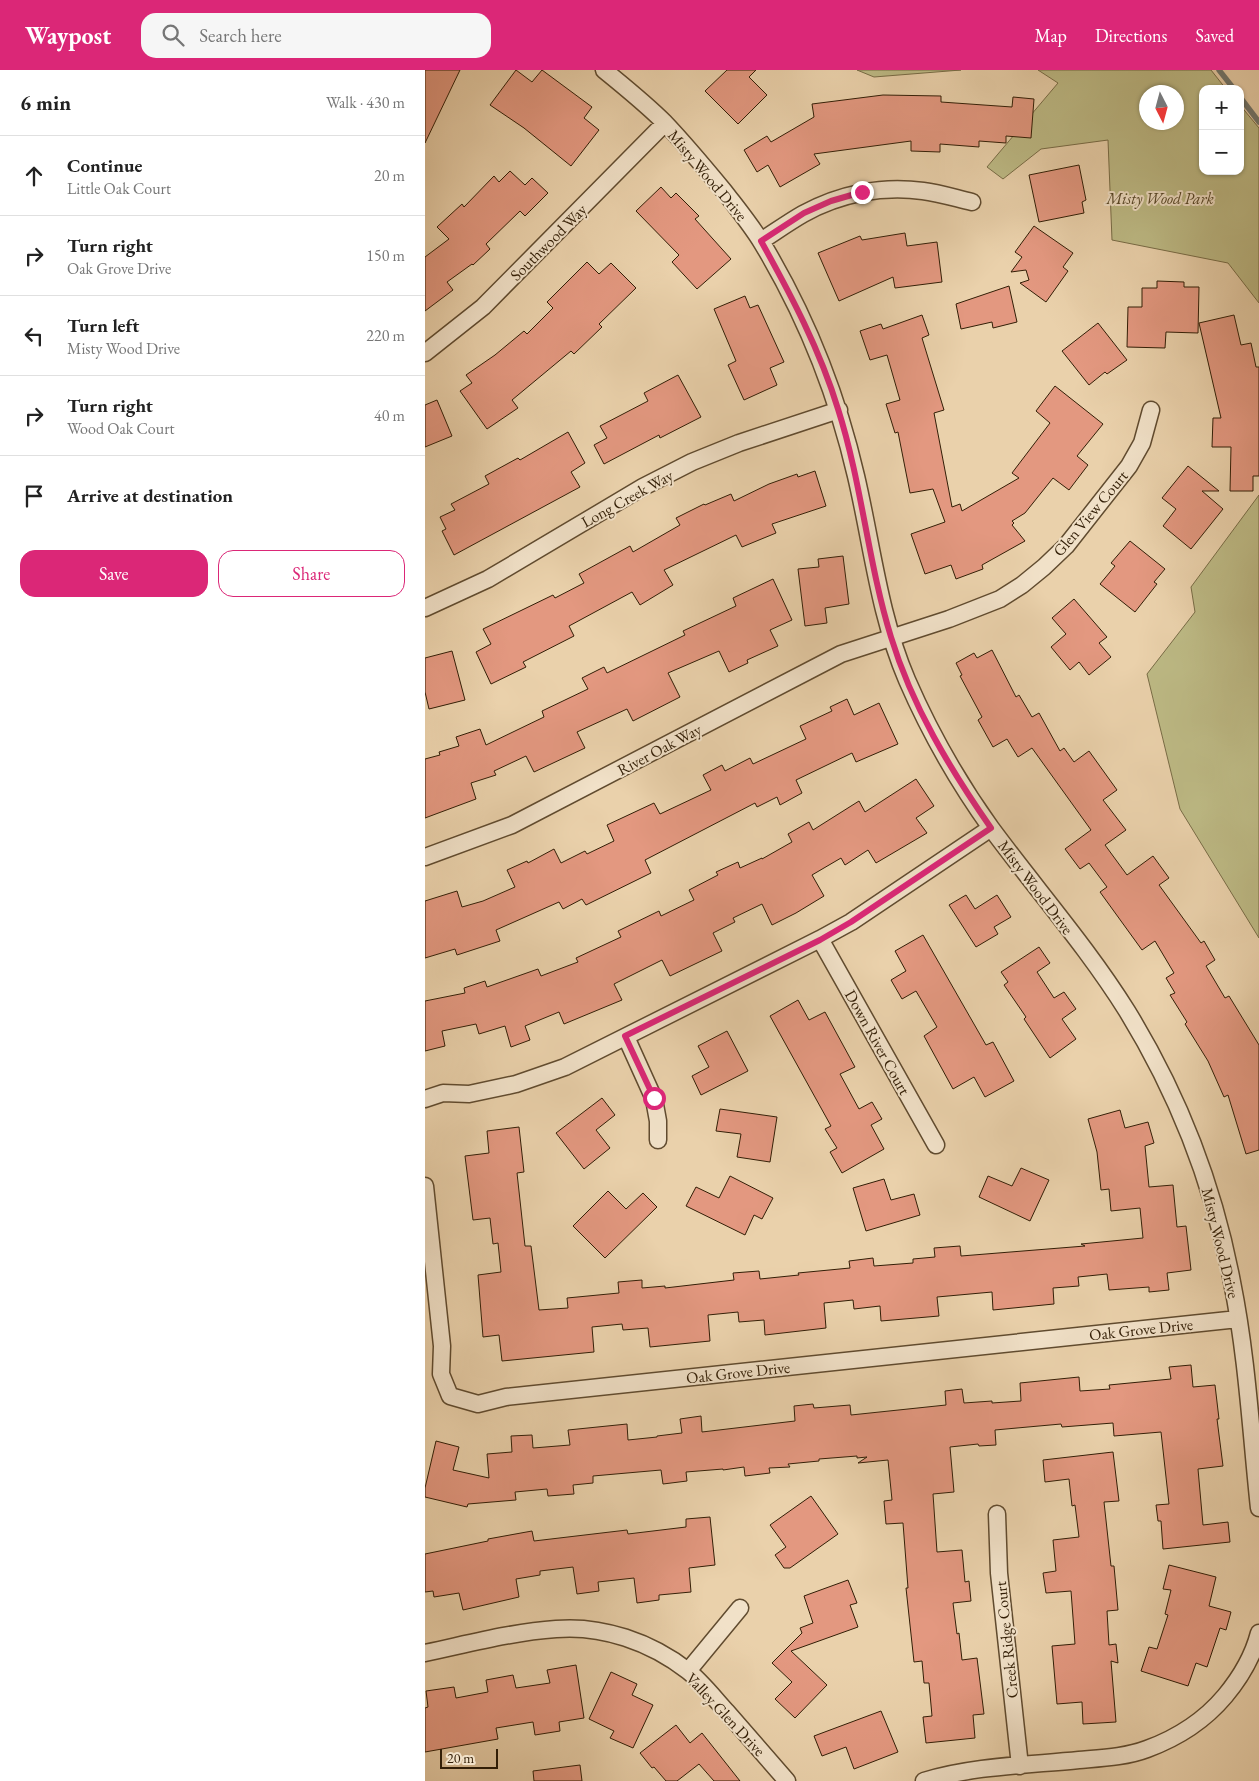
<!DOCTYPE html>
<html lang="en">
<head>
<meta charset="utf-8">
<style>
	body { margin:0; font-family:"EB Garamond",serif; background:#f6f6f6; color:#222 }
	.controls { position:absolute; right:15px; top:15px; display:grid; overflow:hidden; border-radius:10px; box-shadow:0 1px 4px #0004 }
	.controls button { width:45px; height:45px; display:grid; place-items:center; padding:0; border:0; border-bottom:1px solid #e0e0e0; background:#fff; color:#222; font:25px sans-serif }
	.compass { position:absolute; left:714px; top:15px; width:45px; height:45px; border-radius:50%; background:#fff; box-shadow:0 1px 4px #0004; rotate:174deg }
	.scale { position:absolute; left:15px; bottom:12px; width:58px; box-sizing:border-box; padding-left:5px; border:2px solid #321e06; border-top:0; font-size:14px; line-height:18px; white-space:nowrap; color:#321e06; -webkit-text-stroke:4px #f1e1c8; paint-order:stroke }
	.stop { position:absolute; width:15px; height:15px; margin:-11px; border:4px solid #db2777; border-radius:50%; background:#fff }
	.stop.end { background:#db2777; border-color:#fff; box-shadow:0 1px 5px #0008 }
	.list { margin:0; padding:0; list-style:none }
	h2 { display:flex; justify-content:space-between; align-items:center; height:65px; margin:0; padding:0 20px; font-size:21px }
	h2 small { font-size:16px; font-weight:400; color:#767676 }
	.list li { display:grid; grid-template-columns:32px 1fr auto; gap:15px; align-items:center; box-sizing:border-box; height:80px; padding:0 20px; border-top:1px solid #e0e0e0 }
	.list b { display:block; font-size:19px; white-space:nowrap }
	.list p { margin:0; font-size:16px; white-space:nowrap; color:#767676 }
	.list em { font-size:16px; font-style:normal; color:#767676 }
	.actions { display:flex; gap:10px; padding:15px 20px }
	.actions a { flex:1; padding:11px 0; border:1px solid #db2777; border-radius:15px; text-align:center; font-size:18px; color:#db2777 }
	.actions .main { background:#db2777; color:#fff }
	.icon { flex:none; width:28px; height:28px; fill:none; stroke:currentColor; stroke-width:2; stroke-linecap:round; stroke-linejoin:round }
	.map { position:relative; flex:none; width:834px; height:1711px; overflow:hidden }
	header { display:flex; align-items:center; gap:30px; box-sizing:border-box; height:70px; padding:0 25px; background:#db2777; color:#fff }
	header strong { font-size:24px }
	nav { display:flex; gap:28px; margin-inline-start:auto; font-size:18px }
	.search { width:350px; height:45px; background:#f6f6f6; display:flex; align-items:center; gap:12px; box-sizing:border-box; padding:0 18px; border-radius:15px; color:#767676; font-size:19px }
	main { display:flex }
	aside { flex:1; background:#fff }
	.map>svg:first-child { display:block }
	.green { fill:#bdba85; stroke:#786c46; fill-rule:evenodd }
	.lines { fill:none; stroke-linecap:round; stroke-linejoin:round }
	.stream { stroke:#72786f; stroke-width:5.5 }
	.building { fill:#e39880; stroke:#321e06 }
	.street-casing { stroke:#604b2f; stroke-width:19 }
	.street { stroke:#f1e1c8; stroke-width:16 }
	.route { stroke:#db2777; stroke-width:6 }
	.labels { text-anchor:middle; stroke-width:4; stroke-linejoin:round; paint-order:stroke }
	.street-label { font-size:16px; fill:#321e06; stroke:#f1e1c8 }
	.park-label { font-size:16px; font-style:italic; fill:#554526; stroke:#f1e1c8 }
</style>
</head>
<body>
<header>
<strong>Waypost</strong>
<div class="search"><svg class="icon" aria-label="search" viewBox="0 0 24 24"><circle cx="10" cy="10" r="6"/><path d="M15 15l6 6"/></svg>Search here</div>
<nav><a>Map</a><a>Directions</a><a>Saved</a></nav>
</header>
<main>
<aside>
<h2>6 min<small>Walk · 430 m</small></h2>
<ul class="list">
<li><svg class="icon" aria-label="ahead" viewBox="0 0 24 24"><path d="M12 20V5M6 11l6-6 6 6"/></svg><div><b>Continue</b><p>Little Oak Court</p></div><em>20 m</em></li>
<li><svg class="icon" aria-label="right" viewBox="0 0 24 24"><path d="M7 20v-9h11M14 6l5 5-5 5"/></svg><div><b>Turn right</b><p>Oak Grove Drive</p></div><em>150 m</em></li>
<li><svg class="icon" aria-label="left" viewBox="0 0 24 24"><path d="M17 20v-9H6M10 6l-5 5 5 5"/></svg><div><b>Turn left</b><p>Misty Wood Drive</p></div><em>220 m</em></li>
<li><svg class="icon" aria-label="right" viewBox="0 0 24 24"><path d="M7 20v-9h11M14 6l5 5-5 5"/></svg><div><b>Turn right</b><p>Wood Oak Court</p></div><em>40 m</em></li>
<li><svg class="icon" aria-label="arrive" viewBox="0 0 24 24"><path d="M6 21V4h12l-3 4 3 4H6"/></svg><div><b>Arrive at destination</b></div></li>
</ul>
<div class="actions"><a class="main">Save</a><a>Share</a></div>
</aside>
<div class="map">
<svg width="834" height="1711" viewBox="0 0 834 1711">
	<rect width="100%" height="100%" fill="#ead1ab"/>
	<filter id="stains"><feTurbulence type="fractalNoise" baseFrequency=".004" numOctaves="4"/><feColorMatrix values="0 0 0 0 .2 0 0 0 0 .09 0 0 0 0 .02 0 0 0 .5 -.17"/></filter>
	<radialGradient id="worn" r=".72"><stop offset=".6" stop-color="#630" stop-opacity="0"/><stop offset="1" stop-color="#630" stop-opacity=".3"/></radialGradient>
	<path class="green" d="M432,0H536L449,7Z
		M613,0H786L801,19H778V101H815V35L834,58V233L803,193L687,170L683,70L616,79L578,109L562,97L633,13ZM722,22H752V52H722Z
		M834,425V868L755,739L722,604L770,542L766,517Z"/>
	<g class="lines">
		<path class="stream" d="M794,0L809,19
			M815,27L834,52"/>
	</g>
	<path class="building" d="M0,0H35L0,73Z
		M91,0L107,12L117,0L167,37L159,48L174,60L146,96L99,58L65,35Z
		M302,0H331L324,7L342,25L313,54L280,21Z
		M458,25L516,26V32L587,37L588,27L609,29L606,68L581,66V73L554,71V77L515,74V82L486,81V71L389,84L395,94L355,117L343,95L332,102L319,80L342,66L346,72L389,47L387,34Z
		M654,95L661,130L657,132L659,143L614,152L604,105Z
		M85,101L100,115L107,108L123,123L100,146L95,141L61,174L65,179L48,195L47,194L22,212L28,220L0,241V187L24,169L12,157L37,134L39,137L69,106L74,112Z
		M236,117L246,128L251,123L274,146L270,149L306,189L272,219L247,192L254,185L211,141Z
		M609,156L648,183L638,197L643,201L621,232L595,213L604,210L601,200L586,202L597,187L590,182Z
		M480,163L482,176L512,172L517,212L470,218L468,207L414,231L393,183L435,166L437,170Z
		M162,192L174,204L186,193L211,218L174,254L177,257L149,284L146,281L87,330L93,338L62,359L35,321L47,313L41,305L70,285L99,261L102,264L128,238L122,232Z
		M732,211L759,212V217H774L773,263L741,262L740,278L702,277L703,237H717V218H732Z
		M584,216L592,252L568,258L567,252L536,259L531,234Z
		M320,226L325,238L333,235L359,292L345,298L352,315L319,330L303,295L311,291L289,239Z
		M497,245L504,265L497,268L519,340L509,343L527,437L535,434L537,441L594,408L587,403L625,353L611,341L630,316L678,354L652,386L663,395L644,420L628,408L600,443L587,451L589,453L587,455L600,471L557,495L558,499L531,509L526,495L500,504L486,464L520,452L508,419L485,423L473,362L470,363L461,334L475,330L462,285L445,290L435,261L456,254L458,259Z
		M809,245L816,275L826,273L831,297H834V406H828V421H805L806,377H787L788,348H796L774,253Z
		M673,253L702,290L682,304L680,302L664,315L637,281Z
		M253,305L276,347L235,368L234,365L179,394L169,375L182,368L175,356L223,331L219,323Z
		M12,330L27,366L0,377V335Z
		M143,362L160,393L146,402L155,417L29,485L17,461L21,459L15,447L30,440L26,434L64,414L60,406L93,388L95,390Z
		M763,396L794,421H777L798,439L766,479L738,456L751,439L737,428Z
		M390,401L401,436L347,454L351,463L317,477L311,465L239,500L248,515L215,535L207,522L144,556L149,566L98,592L101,597L66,614L51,582L66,574L58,559L128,525L130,528L159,513L154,504L205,476L208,482L255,455L251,448L279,434L280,435L306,424L309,431L344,414L372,404L373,407Z
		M705,471L740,499L729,512L732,514L710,542L675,514L690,496L686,493Z
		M418,486L424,534L400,538L402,553L380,556L373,499L394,497L393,489Z
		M348,509L367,550L345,560L353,576L322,590L323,593L304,602L294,581L243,603L255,627L208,651L202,639L152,662L160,678L109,702L101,686L69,701L71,705L46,713L51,729L0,748V689L15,685L14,682L34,676L31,667L55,659L61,675L119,647L117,641L163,619L157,608L179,597L182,603L260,565L258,561L311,536L308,528Z
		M649,529L682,567L674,573L686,587L664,605L654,592L645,600L626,577L641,564L627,548Z
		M567,580L591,627L594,625L607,647L614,643L635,681L639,678L649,692L664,681L692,720L678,730L701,760L680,775L702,805L728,786L744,808L734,815L776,873L779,871L790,890L781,896L800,928L804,926L834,975V1080L821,1084L803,1025L799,1027L783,991L760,954L762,952L745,925L750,923L741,908L749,903L730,871L717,880L675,822L682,817L664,793L655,799L640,779L666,760L607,678L593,687L582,669L568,677L553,650L557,647L535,606L537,605L531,593L549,583L552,588Z
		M27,581L40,630L4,639L0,622V588Z
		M422,629L429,645L454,633L473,674L431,692L427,683L371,710L377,723L355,735L352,727L332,737L330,733L220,790L226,803L161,835L157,829L138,839L134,832L71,860L75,871L32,885L30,879L0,888V831L32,821L37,837L58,831L90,817L82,800L102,791L103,793L129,779L136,793L160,781L162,784L189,771L182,755L229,733L235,744L286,720L278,705L297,695L300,701L325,688L328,694L381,669L375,656L407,641L405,637Z
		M491,709L509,736L491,748L502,763L451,793L443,780L420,795L416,788L387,805L399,826L371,843L347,855L337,834L308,848L310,852L288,863L297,881L245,906L237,890L189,914L197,930L139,954L134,942L100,956L105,970L86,977L80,956L54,964L51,954L17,961L20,976L0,981V931L40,923L39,918L60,911L62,917L113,899L116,906L153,892L151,888L196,867L193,861L234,841L236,846L269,830L264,820L293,805L291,802L313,792L315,798L337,788V789L367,772L363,764L384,752L388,760L434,731L440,742Z
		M541,825L550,839L572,825L586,847L569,857L573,864L551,877L524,835Z
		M498,865L561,975L568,972L589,1011L560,1027L549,1007L528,1019L499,966L512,957L491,921L477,929L466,910L481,901L470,881Z
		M614,877L625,893L612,902L629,928L639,922L651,939L637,949L651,969L625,988L599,949L601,947L579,915L583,912L576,902Z
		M373,930L384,950L400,942L430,997L415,1004L434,1039L447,1032L457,1049L446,1055L459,1079L417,1103L405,1082L412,1078L400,1059L406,1056L345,946Z
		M302,961L323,1001L276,1025L267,1006L284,997L273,976Z
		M177,1028L190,1045L171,1060L185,1078L159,1099L131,1063Z
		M295,1039L352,1047L345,1092L312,1087L316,1064L291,1061Z
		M695,1040L700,1058L723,1052L729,1073L720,1076L724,1117L748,1115L752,1157L761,1156L766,1200L742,1203L744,1220L724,1222V1217L684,1220L682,1204L653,1207L654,1216L628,1218L629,1234L568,1240L567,1222L512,1227L514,1246L456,1251L455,1236L429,1239L428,1230L399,1233L401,1258L340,1265L339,1250L314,1252L313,1242L283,1245L285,1271L225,1277L223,1258L198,1260L197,1254L167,1257L169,1282L77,1291L74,1265L58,1267L53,1205L76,1202L73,1173L68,1174L65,1148L48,1150L40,1086L64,1083L62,1061L94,1057L99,1102L92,1103L100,1176H106L114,1240L143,1238L142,1228L194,1223L193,1212L217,1210V1218L240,1216V1218L309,1210L308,1203L334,1201L335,1209L374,1205L373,1203L425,1198L424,1191L448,1188L449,1196L488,1193V1189L510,1187L509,1178L535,1176L536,1186L660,1176L656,1174L718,1168L715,1138L686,1141L684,1119L676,1120L672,1082L663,1049Z
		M596,1098L624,1110L605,1151L554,1127L563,1106L587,1116Z
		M305,1106L348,1128L337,1149L329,1145L320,1165L261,1136L271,1117L294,1128Z
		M459,1109L466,1130L489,1124L495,1145L441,1161L428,1118Z
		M183,1121L201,1139L218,1123L232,1137L180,1188L148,1156Z
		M766,1295L768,1317L790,1315L794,1349H792L798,1396L773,1399L778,1455L803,1452L805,1472L738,1479L736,1451H733L731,1435L744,1434L736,1362L689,1366L688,1353L637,1357L636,1354L570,1360L571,1375L554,1376L553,1374L525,1377L529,1422L508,1424L512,1482L537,1480L540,1512L544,1511L546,1531L528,1533L532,1564L534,1563L537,1590L552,1588L559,1644L548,1645L550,1668L501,1673L498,1647L507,1646L504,1613H499L497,1591L489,1592L481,1518H483L478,1453L461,1454L459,1431L467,1430L463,1390L433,1393L442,1387L432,1388V1386L394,1389V1391L363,1394L365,1397L344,1398L345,1403L320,1406L319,1397L298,1400V1399L261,1402L262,1411L238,1414L236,1400L168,1406V1413L148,1415L149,1424L123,1426L122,1419L90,1422L91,1430L43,1434L42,1437L0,1427V1418L11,1371L34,1377L28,1400L64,1408L62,1384L87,1382L86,1366L107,1365L108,1378L145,1375L143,1360L202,1354L203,1370L232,1367V1366L257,1363L255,1349L276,1346L277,1362L370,1351L369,1336L388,1334L389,1338L425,1335L426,1345L521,1335L520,1321L537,1319L539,1333L567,1331V1333L596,1331L595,1313L654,1307L655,1321L685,1319L684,1315L746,1309L744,1297Z
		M688,1382L694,1431L679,1432L686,1496H689L693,1540L682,1541L684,1575L691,1574L693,1593L686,1591L691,1652L658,1654L657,1632L632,1634L627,1576L650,1574L646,1521L621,1523L618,1503L631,1501L628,1470L654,1467L650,1435L647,1436L644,1409L620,1412L618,1390Z
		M386,1426L413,1464L365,1498H359L350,1485L361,1477L345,1455Z
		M285,1447L290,1495L264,1498L266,1522L234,1525V1530L212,1533L209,1508L173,1512L174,1521L152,1524L148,1497L115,1501V1505L91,1509L94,1527L38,1540L34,1523L9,1527L8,1521L0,1522V1484L63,1471V1469L107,1461L109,1471L202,1460L203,1464L261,1457V1449Z
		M744,1495L791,1507L784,1536L806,1542L801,1560L795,1558L782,1597L771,1593L763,1616L716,1601L724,1577L732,1579L743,1545L740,1544L746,1520L738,1519Z
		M423,1510L432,1533L425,1535L433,1557L366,1581L402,1615L370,1648L350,1629L367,1612L347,1593L377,1563L375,1558L388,1553L379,1526Z
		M151,1595L159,1648L134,1652L135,1661L110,1665L108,1652L71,1658L73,1669L0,1682V1638L3,1637L1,1621L29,1617L31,1628L63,1622L61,1610L88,1605L91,1618L125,1613L122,1600Z
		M186,1602L212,1614L207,1625L228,1635L208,1678L185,1668L189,1661L164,1649Z
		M456,1641L473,1682L429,1699L421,1677L397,1686L389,1666Z
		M251,1655L265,1673L277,1663L315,1711H289L274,1694L252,1711H241L229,1697L227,1698L215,1683Z
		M155,1695L157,1711H109L108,1701Z"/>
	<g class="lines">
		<g class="street-casing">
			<path id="street" d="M179,0C200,17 221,34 240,53C261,75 280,98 299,121C312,138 326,155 337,173C381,246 412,324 431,406C447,474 454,545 482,610C505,663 533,712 566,758C611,819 662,877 702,941C753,1024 789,1117 807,1212C822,1286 826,1363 834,1438
				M336,171C350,162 364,152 378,144C414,124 457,115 498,121C514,123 530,128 547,132
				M0,283L58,237L240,53
				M0,538L63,509L218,417L267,392L314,373L414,340
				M0,787L87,755L416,584L524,549L575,529L597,515L619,497L641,476L704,396L717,373L726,340
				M395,869L511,1075
				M201,967L229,1029L233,1051V1070
				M0,1029L18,1023L44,1024L91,1014L140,997L395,869L426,852L566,758
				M0,1116L17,1276L16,1304L25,1326L53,1334L81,1327L813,1249
				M572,1444L574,1503L595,1696
				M0,1583C43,1574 87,1562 131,1559C177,1555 226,1572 263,1601C277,1612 290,1629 302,1642C322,1665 342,1688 362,1711
				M263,1601L315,1538
				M499,1711C547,1696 604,1695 654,1690C677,1688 701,1687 722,1679C752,1668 779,1651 800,1626C815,1608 828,1586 834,1563"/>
		</g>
		<use href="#street" class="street"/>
	</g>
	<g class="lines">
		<path class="route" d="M229,1028L200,966L395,870L426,852L566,758C525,699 487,636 466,567C443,493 437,414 413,339C395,280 366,225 336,171L379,143L406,131L437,122"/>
	</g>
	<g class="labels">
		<g class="street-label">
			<text transform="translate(283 105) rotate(50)" y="6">Misty Wood Drive</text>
			<text transform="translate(123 172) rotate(-45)" y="6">Southwood Way</text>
			<text transform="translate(202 428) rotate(-29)" y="6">Long Creek Way</text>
			<text transform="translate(665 443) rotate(-50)" y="6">Glen View Court</text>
			<text transform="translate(234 679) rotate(-28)" y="6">River Oak Way</text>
			<text transform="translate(611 817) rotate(53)" y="6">Misty Wood Drive</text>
			<text transform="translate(453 972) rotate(61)" y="6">Down River Court</text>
			<text transform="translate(796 1173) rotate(76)" y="6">Misty Wood Drive</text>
			<text transform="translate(716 1259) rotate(-6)" y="6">Oak Grove Drive</text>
			<text transform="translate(313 1302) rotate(-6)" y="6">Oak Grove Drive</text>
			<text transform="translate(581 1570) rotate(-96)" y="6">Creek Ridge Court</text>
			<text transform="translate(301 1644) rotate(47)" y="6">Valley Glen Drive</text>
		</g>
		<g class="park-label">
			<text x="735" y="134">Misty Wood Park</text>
		</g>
	</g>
	<rect width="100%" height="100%" filter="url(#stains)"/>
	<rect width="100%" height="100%" fill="url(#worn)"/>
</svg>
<div class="controls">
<button>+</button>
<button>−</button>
</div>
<svg class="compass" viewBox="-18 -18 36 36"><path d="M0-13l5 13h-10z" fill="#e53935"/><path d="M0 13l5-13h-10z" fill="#767676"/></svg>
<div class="scale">20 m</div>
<div class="stop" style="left:229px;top:1028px"></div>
<div class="stop end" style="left:437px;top:122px"></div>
</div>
</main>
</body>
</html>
